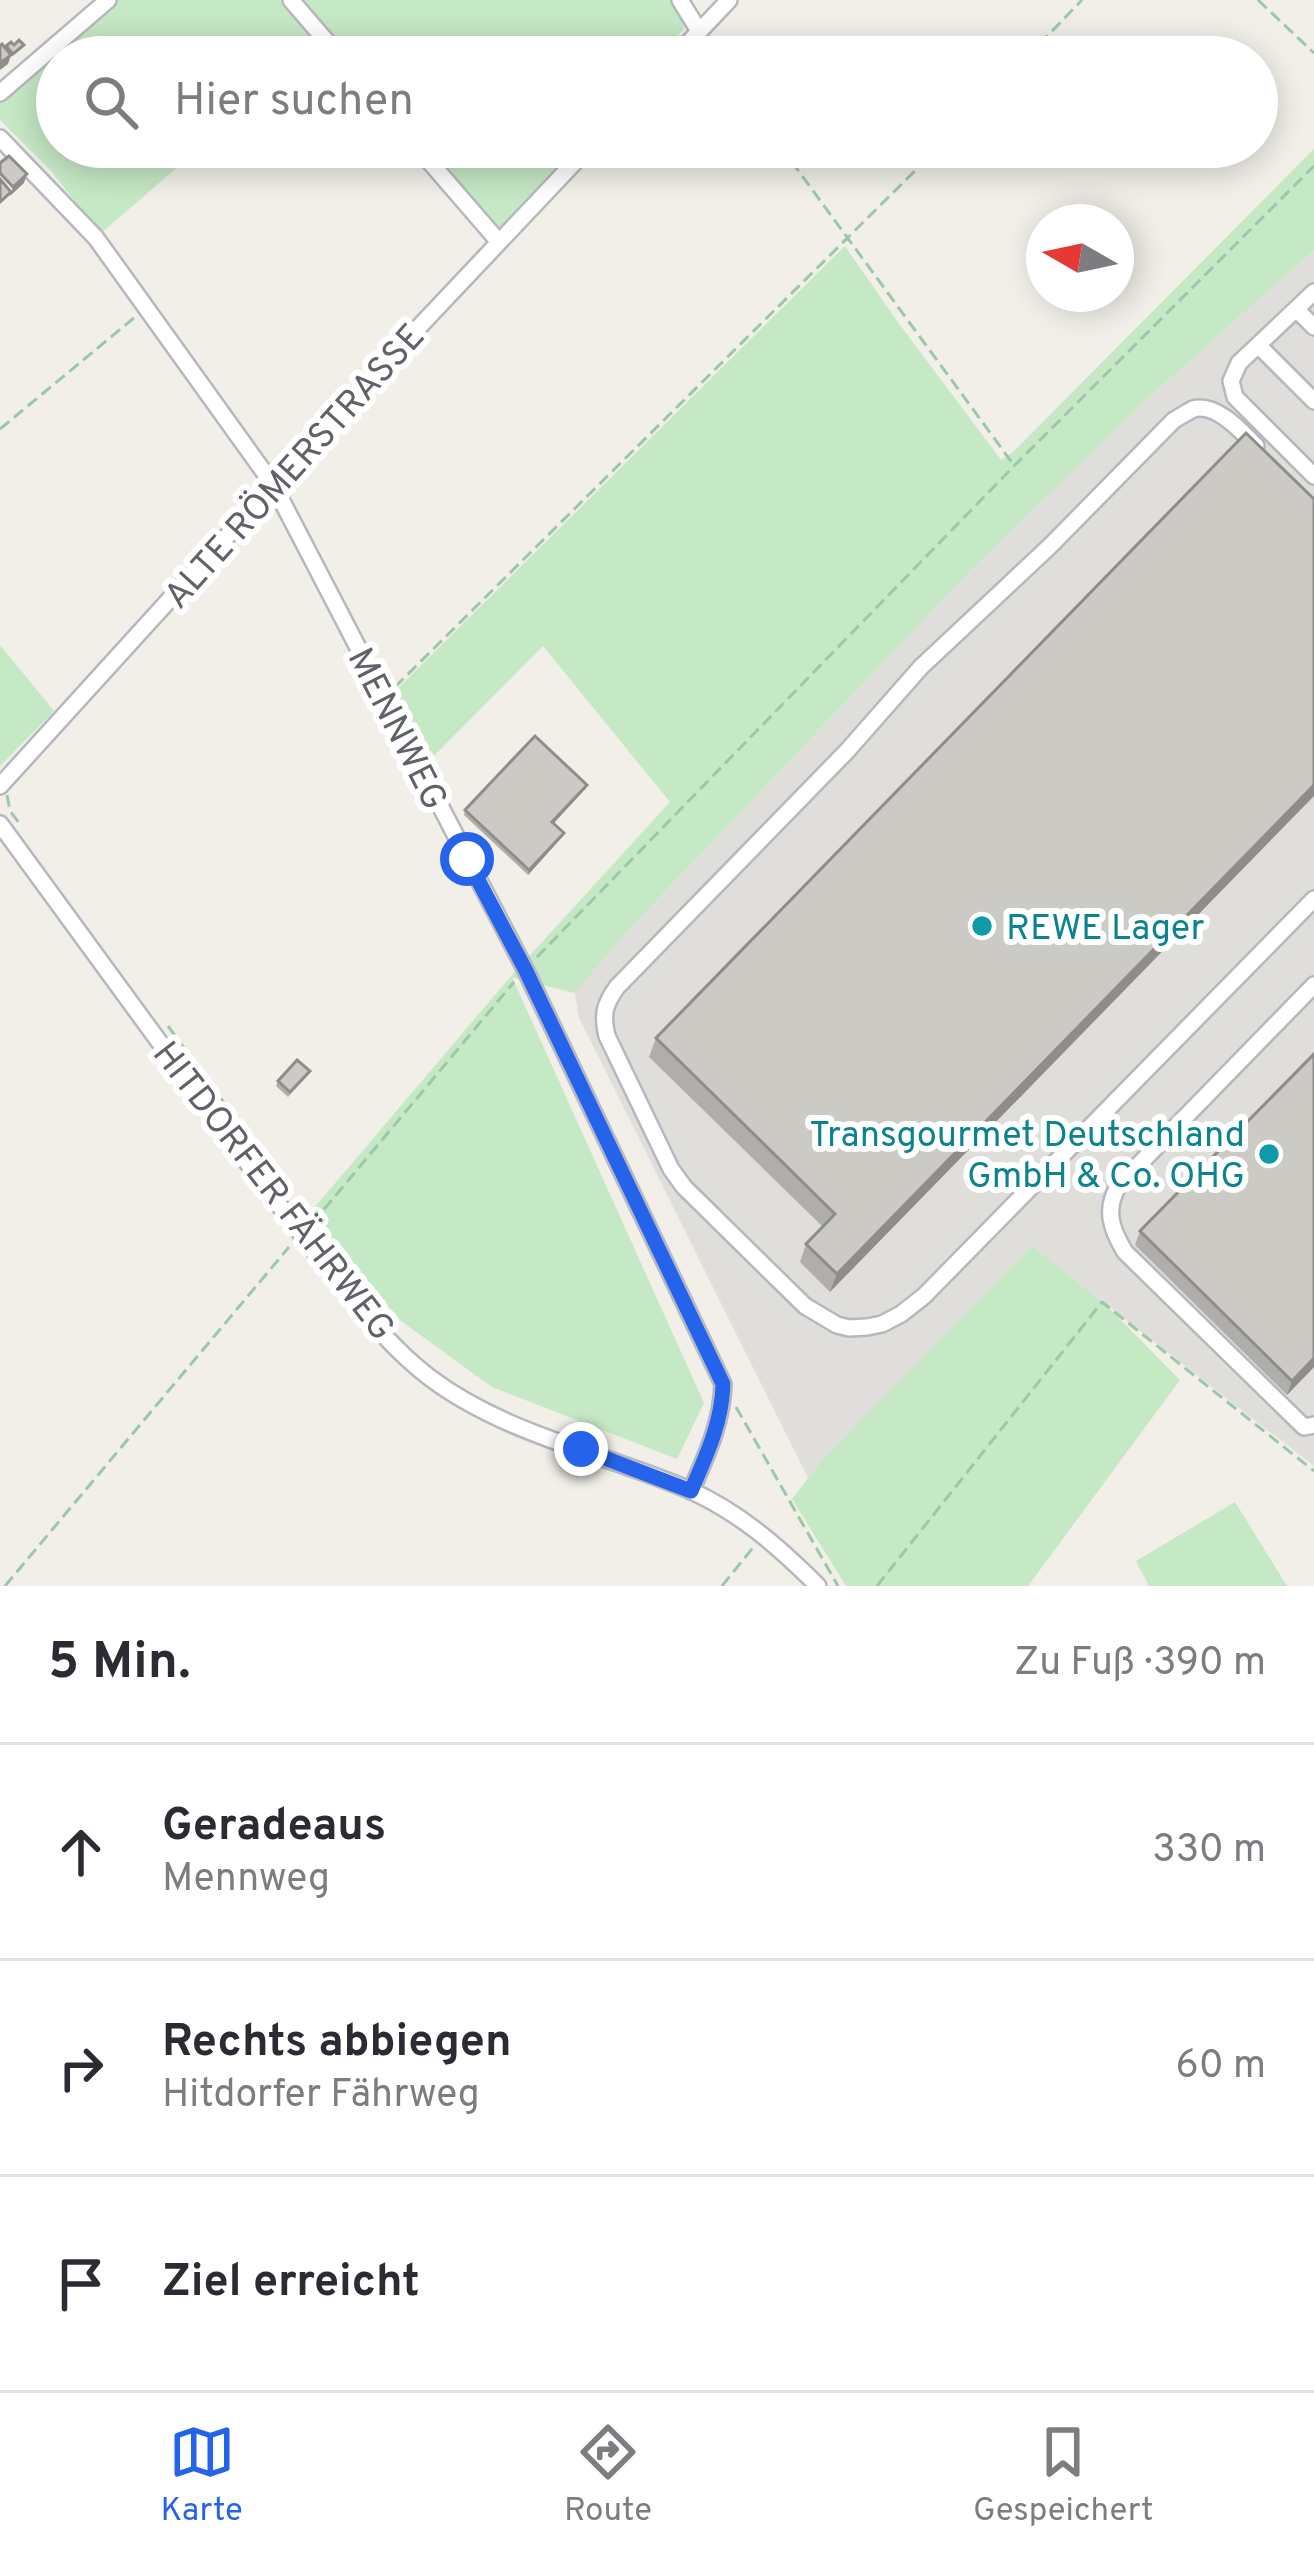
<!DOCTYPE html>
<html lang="de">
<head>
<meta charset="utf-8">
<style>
	body { margin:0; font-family:Overpass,sans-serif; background:#f7f7f7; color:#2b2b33 }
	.compass { position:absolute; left:1026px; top:204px; width:108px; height:108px; border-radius:50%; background:#fff; box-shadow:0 6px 30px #0003; rotate:279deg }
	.stop { position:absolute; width:36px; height:36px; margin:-27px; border:9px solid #2563eb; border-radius:50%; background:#fff }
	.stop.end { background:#2563eb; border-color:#fff; box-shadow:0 3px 12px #0008 }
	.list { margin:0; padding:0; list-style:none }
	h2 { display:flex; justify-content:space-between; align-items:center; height:156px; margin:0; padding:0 48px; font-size:51px }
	h2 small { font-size:39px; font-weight:400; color:#7c7c81 }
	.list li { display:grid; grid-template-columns:78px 1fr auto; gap:36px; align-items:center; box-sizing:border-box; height:216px; padding:0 48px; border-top:3px solid #e1e1e2 }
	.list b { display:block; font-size:45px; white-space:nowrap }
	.list p { margin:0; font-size:39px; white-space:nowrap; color:#7c7c81 }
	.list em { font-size:39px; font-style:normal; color:#7c7c81 }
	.icon { flex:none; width:66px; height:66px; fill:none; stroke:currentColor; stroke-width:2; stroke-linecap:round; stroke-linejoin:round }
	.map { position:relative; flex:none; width:1314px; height:1586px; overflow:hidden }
	.search { position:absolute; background:#fff; box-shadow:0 6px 30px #0003; left:36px; right:36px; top:36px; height:132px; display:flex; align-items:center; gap:30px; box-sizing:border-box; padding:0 42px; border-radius:66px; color:#7c7c81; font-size:45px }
	.sheet { height:804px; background:#fff }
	nav { display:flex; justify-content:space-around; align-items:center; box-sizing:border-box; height:168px; border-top:3px solid #e1e1e2; background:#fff; font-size:33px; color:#7c7c81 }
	nav a { display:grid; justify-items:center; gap:6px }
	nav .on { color:#2563eb }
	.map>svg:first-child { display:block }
	.industrial { fill:#e0deda }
	.green { fill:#c5e8c5 }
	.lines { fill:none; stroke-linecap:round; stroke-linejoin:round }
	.minor-casing { stroke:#b5b8bc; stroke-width:20 }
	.path { stroke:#9cc7a9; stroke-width:3; stroke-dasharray:12 6; stroke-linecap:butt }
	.minor { stroke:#fff; stroke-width:15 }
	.wall { fill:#afaea9 }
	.shaded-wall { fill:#8f8d8a }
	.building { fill:#cccac5; stroke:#8f8d8a; stroke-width:3 }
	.route { stroke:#2563eb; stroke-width:15 }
	.culture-dot { fill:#0f9aa8; stroke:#fff; stroke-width:4.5 }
	.labels { text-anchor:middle; stroke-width:12; stroke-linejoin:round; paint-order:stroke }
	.street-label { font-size:36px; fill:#5f6368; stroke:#fff }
	.culture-label { font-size:36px; fill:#0d838f; stroke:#fff; text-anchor:start }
</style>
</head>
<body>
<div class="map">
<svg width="1314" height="1586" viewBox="0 0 1314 1586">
	<rect width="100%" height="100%" fill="#f1efe8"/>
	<path class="industrial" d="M1314,250V1466L1032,1247L822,1460L808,1478L579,1018L574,988L969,572L1149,397Z"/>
	<path class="green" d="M117,0H280L319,45L305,57H57V147H201L100,234L52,172L0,120V101Z
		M298,0H672L680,13L684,29L658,57H347Z
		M425,147H577L504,228L495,225Z
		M1314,149V250L1149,397L969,572L625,934L574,993L512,977L704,1403L677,1459L492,1387L401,1321L309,1214L511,976L670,802L543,646L426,764L391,695L845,246L897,321L1001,460L1012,453Z
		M0,645L54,711L0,766Z
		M1032,1246L1105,1304L1180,1380L1028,1586H846L792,1499L822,1460Z
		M1235,1502L1287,1586H1149L1136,1561Z"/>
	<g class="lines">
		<g class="minor-casing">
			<path id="minor" d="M291,0L340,57
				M680,0L699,31
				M675,57L729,0
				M0,93L108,0
				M0,138L96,238L274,486L525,969L723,1384C722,1423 706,1456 691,1491
				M417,147L499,242
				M1314,292L1239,363L1231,381L1235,397L1314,476
				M1296,309L1314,327
				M1258,345L1314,401
				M1256,446C1242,432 1216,402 1193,409C1191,410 1176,419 1174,420L1050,546L921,667L847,751L617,987C604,1005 602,1015 607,1036L671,1169L684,1187L805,1306L837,1325L849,1328L867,1327L882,1324L901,1314L924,1296L1314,899
				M0,786L368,381L589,147
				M0,824C83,936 165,1049 247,1162C278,1204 309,1245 341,1285C368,1318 395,1351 429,1377C504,1434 602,1453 687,1489C738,1511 779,1547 818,1586
				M1314,985L1119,1185C1104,1209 1111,1229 1125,1252L1304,1427L1314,1425"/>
		</g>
		<path class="path" d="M1258,0L1314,53
			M708,44L718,57
			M1027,57L1082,0
			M781,147L1013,464
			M0,429L135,317
			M395,687L939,147
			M7,795L10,811L20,824
			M537,957L1014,466L1314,166
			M168,1026L318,1231
			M310,1221L326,1207L514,982
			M736,1407L838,1586
			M5,1586L289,1247
			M722,1586L755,1545
			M877,1586L1102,1302L1314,1471"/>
		<use href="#minor" class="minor"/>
	</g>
	<path class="wall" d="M1314,499L830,1292L800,1262L806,1244L823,1227L649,1057L656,1038Z
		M587,785L585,789L554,823L564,833L562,837L528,875L464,815L465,810Z
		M308,1075L288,1097L276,1086L278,1081Z
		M1140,1231L1314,1367L1287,1395L1135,1245Z"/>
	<path class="shaded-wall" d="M11,55L8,64L0,70V63Z
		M27,174L24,183L10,196L13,187Z
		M587,785L585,789L551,826L552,822Z
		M1314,785V796L830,1292L837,1274Z
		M564,833L562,837L528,875L529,870Z
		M1314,1358V1367L1287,1395L1292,1381Z"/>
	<path class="building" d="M19,40L24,45L13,54L6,46L11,42L14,45Z
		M2,44L11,55L0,63V46Z
		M9,156L27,174L13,187L0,173V163Z
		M0,179L11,192L0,202Z
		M1246,433L1314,499V785L837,1274L806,1244L835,1214L656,1038Z
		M535,736L587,785L552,822L564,833L529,870L465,810Z
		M1314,1054V1358L1292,1381L1140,1231Z
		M297,1060L310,1071L290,1092L278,1081Z"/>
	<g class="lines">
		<path class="route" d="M467,859L525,969L723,1384C722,1423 706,1456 691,1491L581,1449"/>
	</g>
	<g class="culture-dot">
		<circle cx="982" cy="926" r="12"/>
		<circle cx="1269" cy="1154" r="12"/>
	</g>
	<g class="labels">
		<g class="street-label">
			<text transform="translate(293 465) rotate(-48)" y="13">ALTE RÖMERSTRASSE</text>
			<text transform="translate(399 728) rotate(63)" y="13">MENNWEG</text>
			<text transform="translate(275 1190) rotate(52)" y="13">HITDORFER FÄHRWEG</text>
		</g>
		<g class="culture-label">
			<text x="1006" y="939">REWE Lager</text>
			<text x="1245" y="1146" text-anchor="end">Transgourmet Deutschland<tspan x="1245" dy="41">GmbH &amp; Co. OHG</tspan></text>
		</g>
	</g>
</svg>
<svg class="compass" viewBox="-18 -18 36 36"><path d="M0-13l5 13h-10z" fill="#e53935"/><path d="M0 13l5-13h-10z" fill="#7c7c81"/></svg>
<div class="stop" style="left:467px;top:859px"></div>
<div class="stop end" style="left:581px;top:1449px"></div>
<div class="search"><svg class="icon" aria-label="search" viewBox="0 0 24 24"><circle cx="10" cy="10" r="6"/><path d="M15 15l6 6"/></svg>Hier suchen</div>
</div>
<section class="sheet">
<h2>5 Min.<small>Zu Fuß · 390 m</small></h2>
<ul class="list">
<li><svg class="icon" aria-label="ahead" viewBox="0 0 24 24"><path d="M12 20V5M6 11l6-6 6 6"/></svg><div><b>Geradeaus</b><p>Mennweg</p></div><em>330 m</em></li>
<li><svg class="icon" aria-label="right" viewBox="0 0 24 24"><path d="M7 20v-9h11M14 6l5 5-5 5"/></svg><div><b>Rechts abbiegen</b><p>Hitdorfer Fährweg</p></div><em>60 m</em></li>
<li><svg class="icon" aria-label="arrive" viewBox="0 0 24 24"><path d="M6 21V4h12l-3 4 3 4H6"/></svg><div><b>Ziel erreicht</b></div></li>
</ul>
</section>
<nav>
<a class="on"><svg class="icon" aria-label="map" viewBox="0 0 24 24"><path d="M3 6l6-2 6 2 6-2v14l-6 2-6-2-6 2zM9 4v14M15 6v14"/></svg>Karte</a>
<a><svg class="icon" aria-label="directions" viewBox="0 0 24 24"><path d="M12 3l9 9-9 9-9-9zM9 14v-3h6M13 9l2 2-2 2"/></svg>Route</a>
<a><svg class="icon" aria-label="saved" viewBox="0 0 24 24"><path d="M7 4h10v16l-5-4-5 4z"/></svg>Gespeichert</a>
</nav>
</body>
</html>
